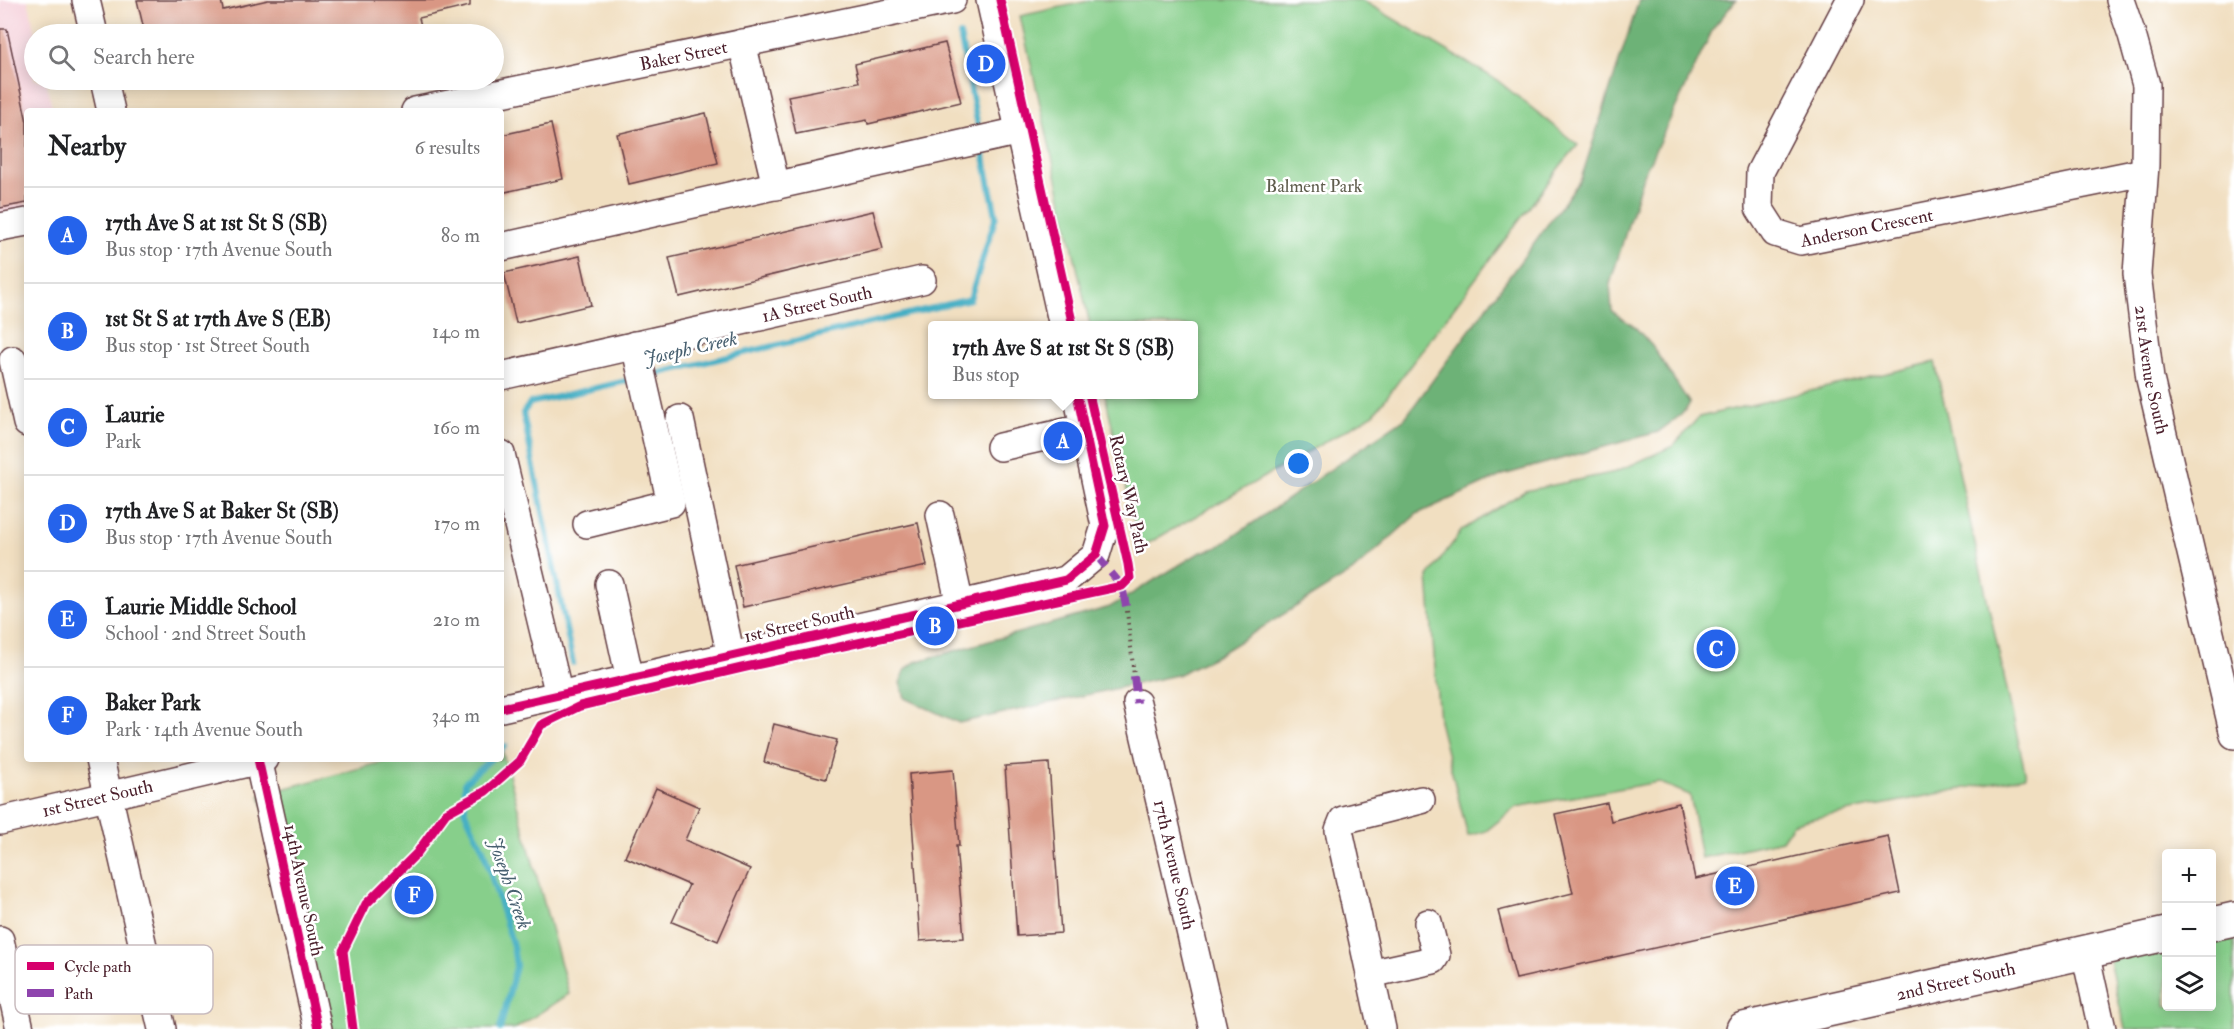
<!DOCTYPE html>
<html lang="en">
<head>
<meta charset="utf-8">
<style>
	body { margin:0; font-family:"IM FELL Double Pica",serif; background:#f6f6f6; color:#202124 }
	.controls { position:absolute; right:18px; bottom:18px; display:grid; overflow:hidden; border-radius:6px; box-shadow:0 3px 15px #0003 }
	.controls button { width:54px; height:54px; display:grid; place-items:center; padding:0; border:0; border-bottom:2px solid #e0e0e0; background:#fff; color:#202124; font:30px sans-serif }
	.you { position:absolute; left:1299px; top:464px; width:21px; height:21px; margin:-15px; border:4px solid #fff; border-radius:50%; background:#1a73e8; box-shadow:0 0 0 9px #1a73e833 }
	.badge { display:grid; place-items:center; width:39px; height:39px; border-radius:50%; background:#2563eb; color:#fff; font-size:20px; font-weight:700 }
	.pin { position:absolute; translate:-50% -50%; border:3px solid #fff; box-shadow:0 2px 6px #0006 }
	.popup { position:absolute; left:928px; top:321px; width:270px; height:78px; box-sizing:border-box; display:grid; place-content:center; border-radius:6px; background:#fff; filter:drop-shadow(0 2px 4px #0005); font-size:20px; white-space:nowrap; color:#757577 }
	.popup b { font-size:22px; color:#202124 }
	.popup::after { content:''; position:absolute; left:50%; top:100%; margin-left:-12px; border:12px solid transparent; border-top-color:#fff }
	.list { margin:0; padding:0; list-style:none }
	h2 { display:flex; justify-content:space-between; align-items:center; height:78px; margin:0; padding:0 24px; font-size:26px }
	h2 small { font-size:20px; font-weight:400; color:#757577 }
	.list li { display:grid; grid-template-columns:39px 1fr auto; gap:18px; align-items:center; box-sizing:border-box; height:96px; padding:0 24px; border-top:2px solid #e0e0e0 }
	.list b { display:block; font-size:22px; white-space:nowrap }
	.list p { margin:0; font-size:20px; white-space:nowrap; color:#757577 }
	.list em { font-size:20px; font-style:normal; color:#757577 }
	.icon { flex:none; width:33px; height:33px; fill:none; stroke:currentColor; stroke-width:2; stroke-linecap:round; stroke-linejoin:round }
	.map { position:relative; flex:none; width:2234px; height:1029px; overflow:hidden }
	.search { position:absolute; background:#fff; box-shadow:0 3px 15px #0003; left:24px; top:24px; width:480px; height:66px; display:flex; align-items:center; gap:15px; box-sizing:border-box; padding:0 21px; border-radius:33px; color:#757577; font-size:22px }
	.panel { position:absolute; background:#fff; box-shadow:0 3px 15px #0003; left:24px; top:108px; width:480px; height:654px; border-radius:6px }
	.map>svg:first-child { display:block }
	.built { fill:#f5cfd9 }
	.green { fill:#87cf8b; stroke:#68775b; stroke-width:1.5 }
	.forest { fill:#6db277; stroke:#5c6851; stroke-width:1.5 }
	.lines { fill:none; stroke-linecap:round; stroke-linejoin:round }
	.stream { stroke:#45afc4; stroke-width:6 }
	.building { fill:#d99784 }
	.minor-casing { stroke:#633c42; stroke-width:30 }
	.major-casing { stroke:#633c42; stroke-width:36 }
	.path { stroke:#633c42; stroke-width:4; stroke-dasharray:1.5 4.5; stroke-linecap:butt }
	.minor { stroke:#fff; stroke-width:27 }
	.major { stroke:#fff; stroke-width:33 }
	.quiet { stroke:#8e44ad; stroke-width:8; stroke-dasharray:15 8; stroke-linecap:butt }
	.cycleway-casing { stroke:#fff; stroke-width:13 }
	.cycleway { stroke:#d6006c; stroke-width:9 }
	.labels { text-anchor:middle; stroke-width:5; stroke-linejoin:round; paint-order:stroke }
	.street-label { font-size:18px; fill:#4a1f2b; stroke:#fff }
	.park-label { font-size:18px; fill:#5f5d4d; stroke:#fff }
	.water-label { font-size:20px; font-style:italic; fill:#486070; stroke:#fff }
	.key { fill:#fff; stroke:#c9bcbf; stroke-width:1.5 }
	.key-label { font-size:16px; fill:#4a1f2b }
</style>
</head>
<body>
<div class="map">
<svg width="2234" height="1029" viewBox="0 0 2234 1029">
	<rect width="100%" height="100%" fill="#fff"/>
	<filter id="ink" filterUnits="userSpaceOnUse"><feTurbulence type="fractalNoise" baseFrequency=".0167" numOctaves="2"/><feDisplacementMap in="SourceGraphic" scale="12" xChannelSelector="R" yChannelSelector="G"/><feConvolveMatrix kernelMatrix="1 2 1 2 8 2 1 2 1" color-interpolation-filters="sRGB"/></filter>
	<filter id="wash" filterUnits="userSpaceOnUse"><feTurbulence type="fractalNoise" baseFrequency=".008" numOctaves="4" result="noise"/><feDisplacementMap in="SourceGraphic" scale="24" xChannelSelector="R" yChannelSelector="G"/><feGaussianBlur stdDeviation="1.35" result="paint"/><feColorMatrix in="noise" values="0 0 0 0 0 0 0 0 0 0 0 0 0 0 0 0 0 1.4 0 .05"/><feComposite in="paint" operator="in"/></filter>
	<g filter="url(#wash)">
		<rect width="100%" height="100%" fill="#f1dfc1"/>
		<path class="built" d="M0,0H28L36,34H34V80H46L53,111H27V210L0,216Z"/>
		<path class="green" d="M1093,0H1362L1497,80L1578,145L1561,165L1374,414L1140,548L1105,395L1194,394V326L1090,325L1020,16Z
			M1935,362L2026,776L1811,819L1793,824L1782,840L1701,858L1690,795L1658,782L1516,807L1486,831L1468,836L1439,721L1428,577L1462,530L1525,491L1616,472L1673,446L1699,417Z
			M501,746L569,994L515,1029H321L260,795L394,759H501Z
			M2234,931V1029H2125L2109,960L2166,947V1006H2212V936Z"/>
		<path class="forest" d="M1639,0H1736L1714,27L1643,176L1610,284L1612,311L1636,328L1652,346L1690,404L1681,415L1658,432L1503,475L1417,514L1352,572L1216,656L1177,675L959,723L905,698L900,683L905,670L915,662L1110,607L1199,553L1218,547L1405,418L1581,179Z"/>
		<g class="lines">
			<path class="stream" d="M960,35L978,126
				M648,376L970,299L996,216L983,152
				M573,663L523,413L530,403L635,379
				M501,750L505,746
				M491,759L465,782V812L483,849L513,946L516,966L500,1029"/>
		</g>
		<g id="blocks">
			<path class="building" d="M137,0H221L223,10L268,0H470V6L419,18L423,34H145Z
				M0,29H7L27,122V203L0,208Z
				M945,43L961,102L868,124L867,120L796,134L788,96L859,82L855,64Z
				M706,113L718,163L629,184L617,134Z
				M551,124L563,179L501,193V135Z
				M873,211L883,249L679,297L669,258Z
				M580,256L591,305L516,323L504,273Z
				M918,523L927,566L743,607L734,565Z
				M774,724L837,740L826,779L764,762Z
				M1049,763L1061,933L1017,936L1005,766Z
				M953,770L959,846H956L964,938L920,941L909,774Z
				M656,788L699,807L685,840L750,869L718,941L672,922L689,885L625,857Z
				M1607,803L1611,821L1679,803L1695,879L1888,836L1900,893L1516,979L1498,911L1573,893L1555,814Z"/>
		</g>
	</g>
	<g filter="url(#ink)">
		<use href="#blocks" fill-opacity="0" stroke="#633c42" stroke-width="1.5"/>
		<g class="lines">
			<g class="minor-casing">
				<g id="minor">
					<path d="M86,0L94,34"/>
					<path d="M990,0L1063,326"/>
					<path id="s1" d="M1850,0L1760,172L1759,208L1775,233L1801,241L2144,172"/>
					<path id="s2" d="M2120,0L2132,35L2146,85L2145,165L2137,274L2150,379L2234,735"/>
					<path d="M742,43L776,186"/>
					<path d="M104,80L111,111"/>
					<path id="s3" d="M415,111L952,0"/>
					<path d="M0,227L27,222"/>
					<path d="M501,247L1020,131"/>
					<path d="M13,360L27,423"/>
					<path id="s4" d="M501,376L922,280"/>
					<path d="M680,419L731,657"/>
					<path d="M1000,447L1084,428"/>
					<path d="M501,454L559,695"/>
					<path d="M940,515L960,605"/>
					<path d="M587,524L671,503L635,345"/>
					<path d="M609,584L630,679"/>
					<path id="s5" d="M1137,703L1213,1029"/>
					<path d="M501,708L1066,580L1096,555L1105,526L1077,394"/>
					<path d="M100,759L162,1029"/>
					<path d="M258,759L318,1029"/>
					<path id="s6" d="M0,821L265,759"/>
					<path d="M0,940L20,1029"/>
					<path d="M2085,952L2102,1029"/>
					<path d="M1370,974L1433,960L1436,955L1428,923"/>
					<path d="M1382,1029L1339,830L1343,820L1421,800"/>
				</g>
			</g>
			<g class="major-casing">
				<g id="major">
					<path d="M2212,924L2234,919"/>
					<path id="s7" d="M1743,1029L2166,934"/>
				</g>
			</g>
			<path class="path" d="M1127,611L1134,676"/>
			<use href="#minor" class="minor"/>
			<use href="#major" class="major"/>
			<path class="quiet" d="M1096,555L1122,586L1127,611
				M1134,676L1137,703"/>
			<g class="cycleway-casing">
				<path id="cycleway" d="M1000,0L1073,326
					M501,708L1066,580L1096,555L1105,526L1077,394
					M258,759L318,1029
					M353,1029L343,951L366,904L417,853L446,813L486,791L520,761L541,725L580,706L746,667L1122,586L1130,578L1128,564L1089,394"/>
			</g>
			<use href="#cycleway" class="cycleway"/>
		</g>
	</g>
	<g class="labels">
		<g class="street-label">
			<text dy="6" stroke="none"><textPath href="#s3" startOffset="274">Baker Street</textPath></text>
			<text dy="6" stroke="none"><textPath href="#s1" startOffset="354">Anderson Crescent</textPath></text>
			<text dy="6" stroke="none"><textPath href="#s4" startOffset="324">1A Street South</textPath></text>
			<text dy="6" stroke="none"><textPath href="#s2" startOffset="375">21st Avenue South</textPath></text>
			<text transform="translate(1129 494) rotate(77)" y="6">Rotary Way Path</text>
			<text transform="translate(799 624) rotate(-13)" y="6">1st Street South</text>
			<text dy="6" stroke="none"><textPath href="#s6" startOffset="100">1st Street South</textPath></text>
			<text dy="6" stroke="none"><textPath href="#s5" startOffset="166">17th Avenue South</textPath></text>
			<text transform="translate(304 890) rotate(78)" y="6">14th Avenue South</text>
			<text dy="6" stroke="none"><textPath href="#s7" startOffset="218">2nd Street South</textPath></text>
		</g>
		<g class="park-label">
			<text x="1314" y="192">Balment Park</text>
		</g>
		<g class="water-label">
			<text transform="translate(690 348) rotate(-13)" y="7">Joseph Creek</text>
			<text transform="translate(510 883) rotate(71)" y="7">Joseph Creek</text>
		</g>
	</g>
	<rect x="15" y="945" width="198" height="69" rx="9" class="key"/>
	<rect x="27" y="962" width="27" height="8" fill="#d6006c"/>
	<rect x="27" y="989" width="27" height="8" fill="#8e44ad"/>
	<g class="key-label">
		<text x="64" y="972">Cycle path</text>
		<text x="64" y="999">Path</text>
	</g>
</svg>
<div class="controls">
<button>+</button>
<button>−</button>
<button><svg class="icon" aria-label="layers" viewBox="0 0 24 24"><path d="M12 4l9 5-9 5-9-5zM3 14l9 5 9-5"/></svg></button>
</div>
<div class="you"></div>
<div class="pin badge" style="left:1063px;top:441px">A</div>
<div class="popup"><b>17th Ave S at 1st St S (SB)</b>Bus stop</div>
<div class="pin badge" style="left:935px;top:626px">B</div>
<div class="pin badge" style="left:1716px;top:649px">C</div>
<div class="pin badge" style="left:986px;top:64px">D</div>
<div class="pin badge" style="left:1735px;top:886px">E</div>
<div class="pin badge" style="left:414px;top:895px">F</div>
<div class="search"><svg class="icon" aria-label="search" viewBox="0 0 24 24"><circle cx="10" cy="10" r="6"/><path d="M15 15l6 6"/></svg>Search here</div>
<section class="panel">
<h2>Nearby<small>6 results</small></h2>
<ul class="list">
<li><span class="badge">A</span><div><b>17th Ave S at 1st St S (SB)</b><p>Bus stop · 17th Avenue South</p></div><em>80 m</em></li>
<li><span class="badge">B</span><div><b>1st St S at 17th Ave S (EB)</b><p>Bus stop · 1st Street South</p></div><em>140 m</em></li>
<li><span class="badge">C</span><div><b>Laurie</b><p>Park</p></div><em>160 m</em></li>
<li><span class="badge">D</span><div><b>17th Ave S at Baker St (SB)</b><p>Bus stop · 17th Avenue South</p></div><em>170 m</em></li>
<li><span class="badge">E</span><div><b>Laurie Middle School</b><p>School · 2nd Street South</p></div><em>210 m</em></li>
<li><span class="badge">F</span><div><b>Baker Park</b><p>Park · 14th Avenue South</p></div><em>340 m</em></li>
</ul>
</section>
</div>
</body>
</html>
